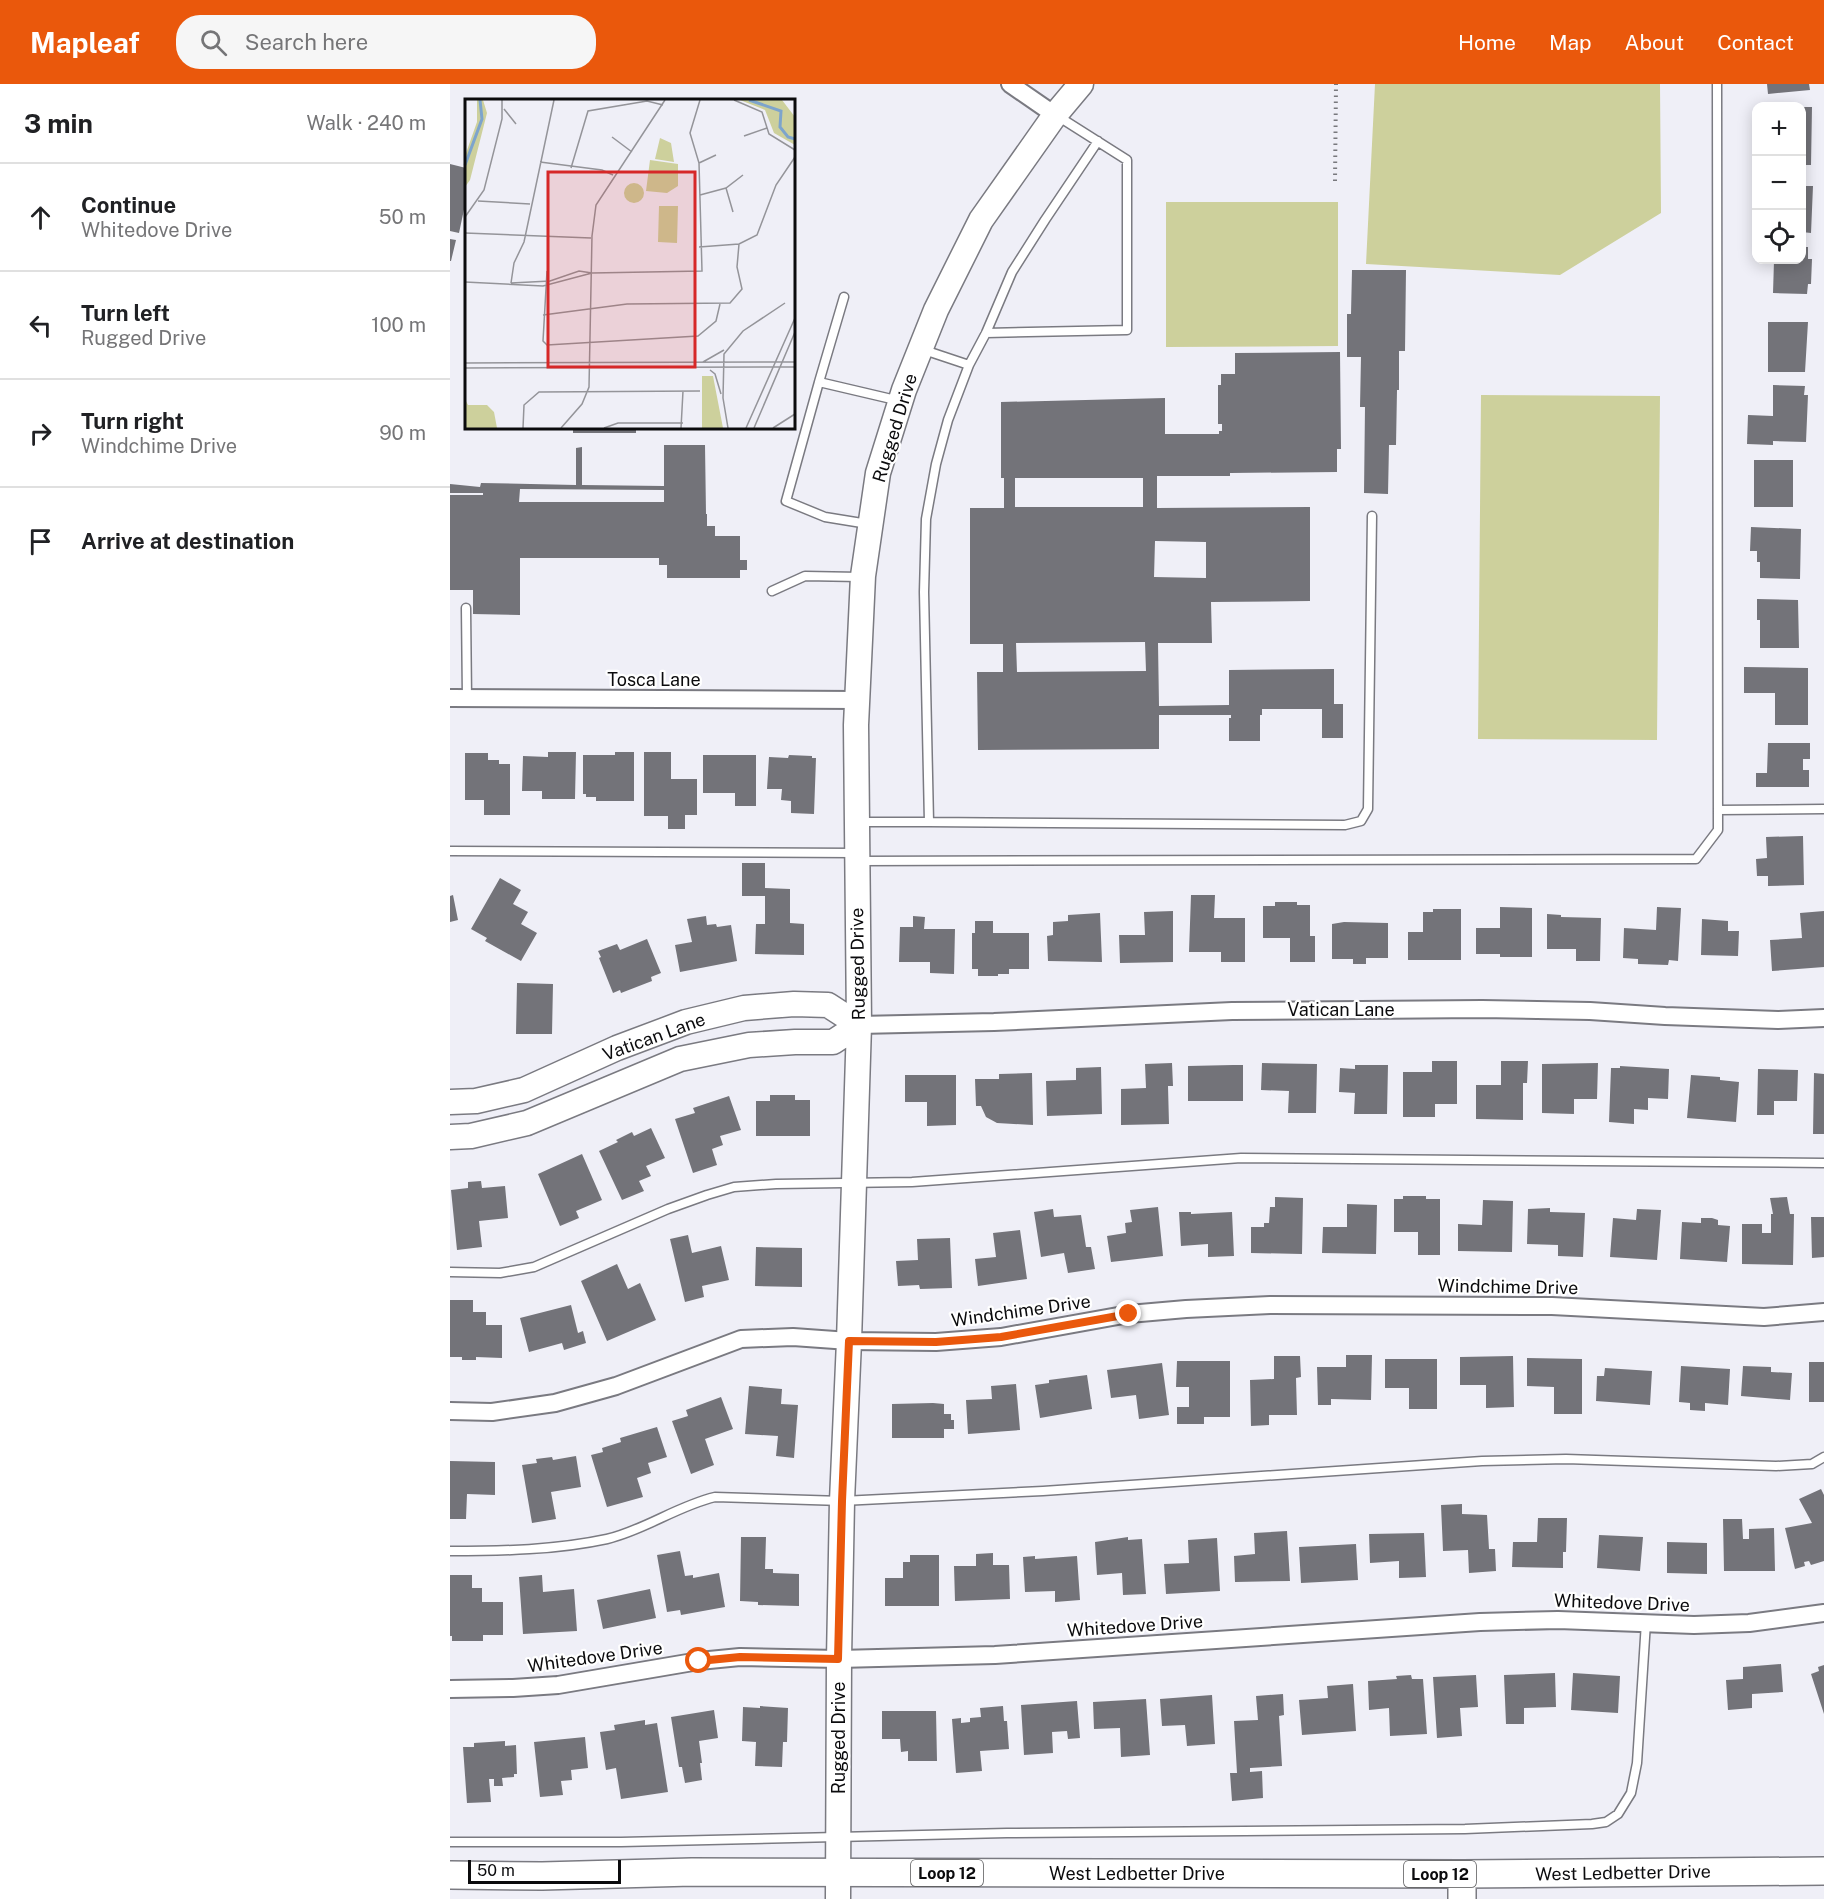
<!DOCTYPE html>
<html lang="en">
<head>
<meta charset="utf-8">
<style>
	body { margin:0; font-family:"Public Sans",sans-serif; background:#f6f6f6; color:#202124 }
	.controls { position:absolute; right:18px; top:18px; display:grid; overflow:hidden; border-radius:12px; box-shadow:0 3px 15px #0003 }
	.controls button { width:54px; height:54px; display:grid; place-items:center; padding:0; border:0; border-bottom:2px solid #e0e0e0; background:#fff; color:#202124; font:30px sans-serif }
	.scale { position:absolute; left:18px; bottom:15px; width:153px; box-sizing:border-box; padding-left:6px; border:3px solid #0b0b0d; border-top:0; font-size:16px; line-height:21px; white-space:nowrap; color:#0b0b0d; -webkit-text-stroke:4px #fff; paint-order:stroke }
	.stop { position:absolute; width:18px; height:18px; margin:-14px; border:4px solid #ea580c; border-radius:50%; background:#fff }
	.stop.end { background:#ea580c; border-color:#fff; box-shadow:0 2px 6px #0008 }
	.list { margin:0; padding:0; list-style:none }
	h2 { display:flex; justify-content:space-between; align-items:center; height:78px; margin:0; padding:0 24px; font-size:26px }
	h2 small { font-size:20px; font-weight:400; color:#757577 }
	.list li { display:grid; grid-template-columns:39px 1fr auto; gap:18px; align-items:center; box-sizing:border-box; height:108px; padding:0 24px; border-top:2px solid #e0e0e0 }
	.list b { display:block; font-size:22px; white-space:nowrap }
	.list p { margin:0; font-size:20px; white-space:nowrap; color:#757577 }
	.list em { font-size:20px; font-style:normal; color:#757577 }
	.icon { flex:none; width:33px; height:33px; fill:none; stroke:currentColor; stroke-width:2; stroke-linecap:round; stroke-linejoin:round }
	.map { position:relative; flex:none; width:1374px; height:1815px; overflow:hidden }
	header { display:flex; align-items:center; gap:36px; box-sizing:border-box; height:84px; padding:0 30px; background:#ea580c; color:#fff }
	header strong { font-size:28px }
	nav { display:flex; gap:33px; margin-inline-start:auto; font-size:21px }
	.search { width:420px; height:54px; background:#f6f6f6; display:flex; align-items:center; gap:15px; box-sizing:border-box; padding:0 21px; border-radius:24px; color:#757577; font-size:22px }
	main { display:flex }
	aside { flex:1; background:#fff }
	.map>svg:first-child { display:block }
	.green { fill:#cdd09c }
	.building { fill:#737379; fill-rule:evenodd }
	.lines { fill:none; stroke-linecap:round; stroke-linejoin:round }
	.lane-casing { stroke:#7a7a81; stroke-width:11 }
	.street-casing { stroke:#7a7a81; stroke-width:20 }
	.secondary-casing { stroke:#7a7a81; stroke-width:27 }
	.primary-casing { stroke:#7a7a81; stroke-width:30 }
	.path { stroke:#78787d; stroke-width:4; stroke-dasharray:1.5 4.5; stroke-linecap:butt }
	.lane { stroke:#fff; stroke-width:8 }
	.street { stroke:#fff; stroke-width:16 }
	.secondary { stroke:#fff; stroke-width:24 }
	.primary { stroke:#fff; stroke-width:27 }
	.route { stroke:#ea580c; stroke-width:8 }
	.labels { text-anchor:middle; stroke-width:4.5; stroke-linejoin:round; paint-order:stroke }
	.shield { fill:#fff; stroke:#545456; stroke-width:1.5 }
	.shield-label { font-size:16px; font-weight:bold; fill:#0b0b0d }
	.street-label { font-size:18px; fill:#0b0b0d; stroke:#fff }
	.inset-river { fill:none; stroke:#7da4cc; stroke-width:3 }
	.inset-road { fill:none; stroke:#949499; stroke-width:1.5 }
	.view { fill:#d62828; fill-opacity:0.15; stroke:#d62828; stroke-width:3 }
	.inset-edge { fill:none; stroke:#0b0b0d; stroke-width:3 }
</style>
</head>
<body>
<header>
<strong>Mapleaf</strong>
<div class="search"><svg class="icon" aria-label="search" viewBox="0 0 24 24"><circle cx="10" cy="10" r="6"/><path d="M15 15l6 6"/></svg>Search here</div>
<nav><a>Home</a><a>Map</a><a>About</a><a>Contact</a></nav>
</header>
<main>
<aside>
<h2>3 min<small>Walk · 240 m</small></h2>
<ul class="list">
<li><svg class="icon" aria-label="ahead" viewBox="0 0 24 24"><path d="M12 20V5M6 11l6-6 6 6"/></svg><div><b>Continue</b><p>Whitedove Drive</p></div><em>50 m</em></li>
<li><svg class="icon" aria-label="left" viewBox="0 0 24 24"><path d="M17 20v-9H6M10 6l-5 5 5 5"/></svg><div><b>Turn left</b><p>Rugged Drive</p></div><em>100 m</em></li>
<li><svg class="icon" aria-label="right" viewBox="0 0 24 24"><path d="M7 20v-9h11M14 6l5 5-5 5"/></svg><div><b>Turn right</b><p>Windchime Drive</p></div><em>90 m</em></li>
<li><svg class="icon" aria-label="arrive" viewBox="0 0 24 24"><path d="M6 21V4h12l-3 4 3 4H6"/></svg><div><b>Arrive at destination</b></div></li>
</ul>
</aside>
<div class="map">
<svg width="1374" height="1815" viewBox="0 0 1374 1815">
	<rect width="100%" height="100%" fill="#efeff7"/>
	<path class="green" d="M925,0H1210L1211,129L1110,191L916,180Z
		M716,118H888V262L716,263Z
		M1031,311L1210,312L1207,656L1028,655Z"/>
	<path class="building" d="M1317,0H1359L1360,6L1318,10Z
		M1352,23H1362L1361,81H1352Z
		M0,80L16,84V116L9,149L0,147Z
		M1352,102H1363L1361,149L1352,148Z
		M0,155L6,156L1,177H0Z
		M1352,163H1358V175H1362L1361,200H1358L1357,210L1323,209L1324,177L1352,176Z
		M902,186H956L955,267H949V306H947L946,361H939L938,410L914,409L915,323H910L911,273H897V230H901Z
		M1318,238H1358L1355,288H1318Z
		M890,268L891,365H887V388L780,389V392H707V424L860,423V517L761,518L762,559H708L709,622L779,621V586L884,585V620H893V654H872V625H812V631H810V657H779V634H781V631H709V665L528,666L527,588H553V560H520V424H554V394H551V318L715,314V350H769V347H772V340H768V301H771V290H785V269ZM565,394H693V423H565ZM705,457L756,458V494L704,493ZM695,558L696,587L567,588L566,559Z
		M1323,301L1355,302L1354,311H1358L1356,358L1323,357V361L1297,360L1298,331L1323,332Z
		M123,344H186V349H123Z
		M214,361H255L256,430H257V442H265V452H290V476H297V486H290V494H217V481H209V474H70V531L23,530V506H0V411H33V409H0V400L30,403L31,399L126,401V364L132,363V401L214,402ZM70,405L214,406V418H69Z
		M1304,376H1343V423H1304Z
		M1301,443L1351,445L1350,495L1310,494V478H1307V467H1300Z
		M1307,515L1348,516L1349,564H1310V536H1307Z
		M1294,583L1358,584V641H1325V609H1294Z
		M1318,659H1360V675H1353V686H1359V703H1306V689H1317Z
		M98,668H126L125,715H92V707H72L73,672L98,673Z
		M165,668H184V717H146V713H136V710H133V671H165Z
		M194,668H221V695H247V731H235V745H218V732H194Z
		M15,669H38V676H49V680H60V731H34V716H15Z
		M253,671H306V722H285V709H253Z
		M339,671L362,672V674H366L364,730L341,729V717L331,716L332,705H317L319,673L338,674Z
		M1353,752L1354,801L1318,802V792H1307L1306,775L1317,774L1316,753Z
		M292,779H315V804L340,805V839L354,840V871L305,870L306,840H315V812H292Z
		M50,794L71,806L63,820L78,828L71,840L87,849L71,877L35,857L37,854L21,845Z
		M3,811L8,836L0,838V812Z
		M741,811H765L764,834H795V878H771V868H739Z
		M825,818H847V821H860V852H865V878H840V854H813V822H825Z
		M1050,823L1082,824V873H1050V870H1026V844H1050Z
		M1207,823L1231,824L1228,877L1219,876L1218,881L1188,880V875L1173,874L1174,844L1206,846Z
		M983,825H1011V876H958V848H973V828H983Z
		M723,827V878L670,879L669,851H695L694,828Z
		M1374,827V883L1322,887L1320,856L1352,854L1350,829Z
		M650,829L652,878L598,877L597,852L603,851V838L618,837V831Z
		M1097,830L1111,831V833L1151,834L1150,877H1126V865H1097Z
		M256,832L257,841L266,840L267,843L281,841L287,877L230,888L225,861L242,858L237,835Z
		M463,832L475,833L474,845H505L504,890L480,889V878H449L450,843H463Z
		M1252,835L1278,837V847H1289L1288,872L1251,871Z
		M525,837H543V849H579V885H559V890H548V892H528V885H522V849H525Z
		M894,838L938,839V874H916V880H903V875H882V840Z
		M197,855L211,889L201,893L202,897L171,909L170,906L163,909L149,874L151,873L148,867L167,860L170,866Z
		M67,899L103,900L102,950H66Z
		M982,977H1007V1020H985V1033H953V988H982Z
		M1051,977H1078L1077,999H1073V1036L1026,1035V1001H1051Z
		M722,979L723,1002H718L719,1040L671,1041V1005L696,1004L695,980Z
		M812,979L867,980L866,1029H838L839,1007L811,1006Z
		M1148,979L1147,1015H1124V1030L1092,1029V980Z
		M783,981H793V1017H738V982Z
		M905,981H938L937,1030H904L905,1009L889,1008L890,984L905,985Z
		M1170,982L1219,985L1218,1015L1198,1014V1026L1184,1025V1040L1159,1038L1161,984H1170Z
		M651,983L652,1030L597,1032L596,997L626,996V984Z
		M1308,985L1348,986L1347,1017H1324V1031H1307Z
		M582,989L583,1041L547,1039L536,1033L531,1022H526L525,995H549V990Z
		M1364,989L1374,990V1050H1363Z
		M455,991H506V1041L477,1042V1018H455Z
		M1241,991L1270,993V996L1289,998L1286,1038L1237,1034Z
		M320,1011H345V1016H360V1052H306V1017H320Z
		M279,1012L291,1046L270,1052L273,1061L262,1065L267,1081L243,1089L225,1035L245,1029L243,1024Z
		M201,1044L215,1074L196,1082L201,1092L189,1097L194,1107L172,1116L149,1067L168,1058L166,1056L182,1048L184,1052Z
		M132,1070L152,1116L126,1127L129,1134L110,1142L88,1090Z
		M31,1097L32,1104L55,1102L58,1134L29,1137L32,1163L7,1166L1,1106L18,1104V1098Z
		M953,1112H976V1115H990V1171H968V1148H944V1115H953Z
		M825,1113L853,1114L852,1170L801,1169V1143H814V1139H819L820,1123H825Z
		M1337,1113L1340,1130H1344L1343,1181L1292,1180V1140H1312V1149H1321V1130H1323L1320,1114Z
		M1033,1116L1063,1117L1062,1168L1008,1167V1140L1032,1141Z
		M897,1120L927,1121L926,1170L872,1169L873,1143H897Z
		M708,1123L713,1172L661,1178L657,1152L676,1149L675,1139L682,1138L680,1126Z
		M1100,1124V1128L1135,1129L1133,1173L1108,1172V1161L1077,1160L1078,1125Z
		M603,1125L604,1133L631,1131L636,1163H641L645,1185L618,1189L614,1169L591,1173L584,1128Z
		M1187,1125L1211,1126L1207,1176L1160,1173L1163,1134L1186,1136Z
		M729,1128H741V1130L782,1128L784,1172L758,1173V1160L731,1162Z
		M1361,1133H1374V1173L1362,1174Z
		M1251,1134H1262L1268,1136V1141L1280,1142L1277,1178L1230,1175L1232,1138L1251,1139Z
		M570,1146L577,1195L528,1202L525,1175L546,1173L543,1149Z
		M238,1151L242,1169L271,1162L279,1196L252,1202L254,1213L235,1218L220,1155Z
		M500,1154L502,1204L470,1205L469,1201L448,1202L446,1177L468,1176L467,1155Z
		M306,1163L352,1164V1203L305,1202Z
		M167,1180L178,1205L190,1199L206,1236L157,1257L131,1197Z
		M0,1216H23V1228H36V1241H52V1274L26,1273V1276H12V1273H0Z
		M121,1221L128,1249L133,1247L136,1259L114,1266L112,1259L79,1268L70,1234Z
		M896,1271H922L921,1316L881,1315V1321H868L867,1283H896Z
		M824,1272H850L851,1293L846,1294L847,1331H819V1341L801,1342L800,1296L824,1295Z
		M1063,1272L1064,1323L1036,1324V1301H1010V1273Z
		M1077,1274L1132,1275V1330H1104V1303L1077,1302Z
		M935,1275H987V1325H959V1304H935Z
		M727,1277H780V1333H754V1340H727V1323H739V1303H726Z
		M1359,1278H1374V1318H1359Z
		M712,1279L719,1331L689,1335L686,1311L661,1314L657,1286Z
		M1231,1282L1280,1285L1278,1321L1255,1319V1327L1240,1326V1319L1229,1318Z
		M1293,1282L1321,1283V1288L1342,1289L1340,1316L1291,1312Z
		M1155,1284L1202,1287L1200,1321L1146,1317L1147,1292H1154Z
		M637,1291L642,1325L590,1334L585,1301L599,1299V1296Z
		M566,1300L570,1346L518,1350L516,1316L542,1315L541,1302Z
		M299,1302L332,1305L331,1320L348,1321L344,1374L326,1372L328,1352L295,1350Z
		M271,1313L283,1345L255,1355L264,1381L241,1390L222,1337L238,1332L236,1326Z
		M483,1319L494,1320V1330H501V1336H504V1345H494V1354H442V1320Z
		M207,1343L217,1373L198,1379L201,1389L187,1394L193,1413L157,1423L141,1371L153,1368L152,1364L171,1358L170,1354Z
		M126,1372L131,1403L101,1408L106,1435L82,1439L72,1381L87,1379L86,1375L102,1373L103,1376Z
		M0,1377L45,1378V1411L17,1410L16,1435H0Z
		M1371,1405L1374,1411V1477L1361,1481L1359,1477L1354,1478L1355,1482L1345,1485L1335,1444L1362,1439L1349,1415Z
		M1012,1420V1430L1037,1431L1039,1465H1045L1046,1487L1019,1489L1018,1466L993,1467L991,1421Z
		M1088,1434H1117L1116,1468H1113V1484L1062,1483L1063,1458H1087Z
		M1273,1435H1292L1293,1455H1299V1445L1324,1444L1325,1487H1274Z
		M837,1447L840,1497L785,1498L784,1472L805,1470L804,1449Z
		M974,1449L976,1493L949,1494V1477L920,1479L919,1450Z
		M1149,1451L1193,1453L1190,1487L1147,1484Z
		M291,1453H316L315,1485H323V1489L349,1490V1522L308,1521V1518L290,1517Z
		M678,1453V1456L692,1455L696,1510L673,1511L672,1489L647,1491L645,1458Z
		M767,1454L770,1507L716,1510L714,1480L739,1479L738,1456Z
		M1217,1458L1257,1459V1490L1217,1489Z
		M906,1460L908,1496L851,1499L849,1463Z
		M230,1467L235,1492L243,1491V1494L269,1489L275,1523L231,1531L230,1526L217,1528L207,1471Z
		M543,1469V1481H559L560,1515L505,1517L504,1482H526V1470Z
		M460,1471H489V1522H435V1494H453V1478H460Z
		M585,1472V1475L627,1472L630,1516L605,1518V1507L575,1508L573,1473Z
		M0,1491H22V1504H32V1518H53V1551H33V1557H2V1552H0Z
		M92,1491L93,1508L124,1505L127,1547L73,1550L69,1493Z
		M200,1505L206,1534L153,1545L147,1516Z
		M1331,1580L1333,1608L1302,1610V1624L1278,1626L1276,1596L1293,1595V1583Z
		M1374,1581V1630L1361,1590L1369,1587L1368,1583Z
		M1105,1589L1106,1623L1074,1624V1640H1056L1054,1591Z
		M1123,1589L1170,1592L1168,1629L1121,1626Z
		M961,1591L962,1595H973L977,1650L940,1652L939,1624L919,1626L918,1597L947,1595L946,1592Z
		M1026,1591L1028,1623L1010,1624L1012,1652L987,1654L983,1593Z
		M903,1600L906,1647L852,1651L849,1616L878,1614L877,1602Z
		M833,1610L834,1631L829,1632L832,1682L800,1684V1688L812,1687L813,1714L782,1717L780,1689H787L784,1637L808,1636L806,1612Z
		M762,1611L765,1660L737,1662L735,1641L712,1642L710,1615Z
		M696,1615L700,1671L671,1673L670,1644L644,1645L643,1618Z
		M627,1617L630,1654L618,1655L617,1647L602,1648L603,1669L574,1671L571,1621Z
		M310,1622L338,1624L337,1658H333L332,1683L305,1682L306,1658L292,1657L293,1623L310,1624Z
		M553,1622L554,1637H557L559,1665L530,1667L532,1687L506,1689L502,1635L511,1634V1639L520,1638V1634L531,1633L530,1624Z
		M264,1626L268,1654L249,1657L252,1679H250L252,1696L235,1699L232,1683H229L221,1633Z
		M432,1627H486L487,1677H458V1667L451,1668L450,1655H432Z
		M195,1636V1641L207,1639L218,1708L171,1715L166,1684L156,1686L150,1648L165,1646L164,1641Z
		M135,1653L138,1684L121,1686L122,1696L111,1697L113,1711L90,1713L84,1658Z
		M55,1657V1662L66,1661L67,1690H64V1693L52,1694L53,1702H44V1695H39L41,1718L17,1719L13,1663H24V1659Z"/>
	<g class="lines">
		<g class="lane-casing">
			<path id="lane" d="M648,57L595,136L562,188L536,249L519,281L498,336L486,380L476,435L474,508L479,738L895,741L911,737L918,725L922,432
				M394,213L369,298L450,317
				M536,249L677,246V76L606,31
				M474,266L519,281
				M369,298L336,417L375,433L418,440
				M322,507L355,492L410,493
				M16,524L17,615
				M1268,726L1374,725
				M410,738H479
				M0,767L405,769
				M409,777L1246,775L1268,746L1267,0
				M0,1188L50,1189L84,1183L218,1125L257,1111L284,1103L326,1100L462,1098L791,1074L1374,1079
				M0,1467C53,1467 106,1466 157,1455C195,1446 227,1422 265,1413L392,1417L593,1407L1032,1377L1116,1375L1326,1382L1362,1380L1374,1373
				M0,1758H171L557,1749L1015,1745L1142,1740L1156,1738L1168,1730L1181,1709L1187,1679L1196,1538"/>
		</g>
		<g class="street-casing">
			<path id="street" d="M560,0L605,31
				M0,614L407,616
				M409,941L544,938L782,927L1032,925L1140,927L1215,932L1328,936L1374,934
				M0,1327L42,1328L105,1319L166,1302L291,1255L343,1253L399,1257L486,1258L551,1253L679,1230L736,1225L820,1221L1102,1222L1314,1233L1374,1228
				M0,1605L63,1604L108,1601L249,1577L290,1573L389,1575L545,1571L1030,1538L1108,1536L1244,1541L1299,1539L1374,1529"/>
		</g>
		<g class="secondary-casing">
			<path id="secondary" d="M0,1018L26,1017L74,1006L167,964L236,938L294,924L344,920L378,921L409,941L383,958H345L299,961L230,975L77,1039L21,1052L0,1053
				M388,1815L389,1575L392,1417L399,1257L409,941L406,641L413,492L428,389L454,306L486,226L531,136L605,31L631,0"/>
		</g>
		<g class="primary-casing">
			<path id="primary" d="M1012,1790V1815
				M0,1791L92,1792L242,1788L1012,1790L1374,1787"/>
		</g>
		<path class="path" d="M885,97L886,0"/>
		<use href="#lane" class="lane"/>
		<use href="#street" class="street"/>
		<use href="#secondary" class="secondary"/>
		<use href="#primary" class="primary"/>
	</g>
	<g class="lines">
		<path class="route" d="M249,1577L290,1573L388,1575L392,1417L399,1257L486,1258L551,1253L679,1230"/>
	</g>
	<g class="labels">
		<g class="shield">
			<rect x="461" y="1776" width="72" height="26" rx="4.5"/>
			<rect x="954" y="1777" width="72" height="26" rx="4.5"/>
		</g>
		<g class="shield-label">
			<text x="497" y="1795">Loop 12</text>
			<text x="990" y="1796">Loop 12</text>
		</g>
		<g class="street-label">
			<text transform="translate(445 344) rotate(-73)" y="6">Rugged Drive</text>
			<text x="204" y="602">Tosca Lane</text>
			<text transform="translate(408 880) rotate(-91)" y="6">Rugged Drive</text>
			<text x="891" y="932">Vatican Lane</text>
			<text transform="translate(204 953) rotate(-20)" y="6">Vatican Lane</text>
			<text transform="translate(1058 1203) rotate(1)" y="6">Windchime Drive</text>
			<text transform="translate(571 1227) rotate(-8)" y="6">Windchime Drive</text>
			<text transform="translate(1172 1519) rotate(2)" y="6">Whitedove Drive</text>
			<text transform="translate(685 1542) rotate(-4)" y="6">Whitedove Drive</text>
			<text transform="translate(145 1573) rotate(-8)" y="6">Whitedove Drive</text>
			<text transform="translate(389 1654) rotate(-90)" y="6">Rugged Drive</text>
			<text transform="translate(1173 1789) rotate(-1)" y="6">West Ledbetter Drive</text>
			<text x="687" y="1796">West Ledbetter Drive</text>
		</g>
	</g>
	<g transform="translate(15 15)">
		<rect width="330" height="330" fill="#efeff7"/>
		<path d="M12,1H18L22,14L5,81L0,88V57L12,23ZM275,1H317L330,18V46L309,34L300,11ZM195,39L206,44L209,63L190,60ZM185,61L213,65V87L202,94L181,92ZM159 94a10 10 0 1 1 20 0a10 10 0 1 1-20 0ZM194,107H213L212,144L193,143ZM237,277H248L258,329H237ZM0,300L3,306H22L29,313L32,329H0Z" fill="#cdd09c"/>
		<path class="inset-river" d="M284,1L316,12L315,28L323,38L330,40M0,66L17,20L15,1"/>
		<path class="inset-road" d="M269,1L297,13L304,35L330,51M39,10L51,25M279,37L302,29M147,38L167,53M75,63L137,71L148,76M234,64L251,56M106,69L123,12L182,2L198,6M261,89L268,113M235,96L261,89L278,76M13,102L65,105M0,118L19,91L37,20V1M0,134L126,139M234,148L274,145L292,136L311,86L330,58M82,172L78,242L82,246L233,237L251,222L255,205M0,183L78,187L127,174L237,172L234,64L225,34L235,1M46,184L49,164L59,143L89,1M46,184L85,182L114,172L127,174M78,216L162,205L265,204L277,190L272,168L274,145M238,263L259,251M0,264L330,263M0,269L330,268M245,271L250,275L256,295M58,329L59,306L74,293L235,292M96,329L117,305L124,288L127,137L131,106L200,1M139,329L153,324H218M216,329L218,292M263,329L258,299L259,255L278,232L320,204M281,329L330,219M289,329L330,233M308,329L330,315"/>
		<path class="view" d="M83,73H230V268H83Z"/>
		<rect width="330" height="330" class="inset-edge"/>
	</g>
</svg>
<div class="controls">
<button>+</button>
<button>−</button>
<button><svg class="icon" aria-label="locate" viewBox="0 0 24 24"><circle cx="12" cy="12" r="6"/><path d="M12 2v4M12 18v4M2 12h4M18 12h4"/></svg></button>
</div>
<div class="scale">50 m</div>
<div class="stop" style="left:249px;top:1577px"></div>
<div class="stop end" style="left:679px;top:1230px"></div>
</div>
</main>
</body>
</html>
